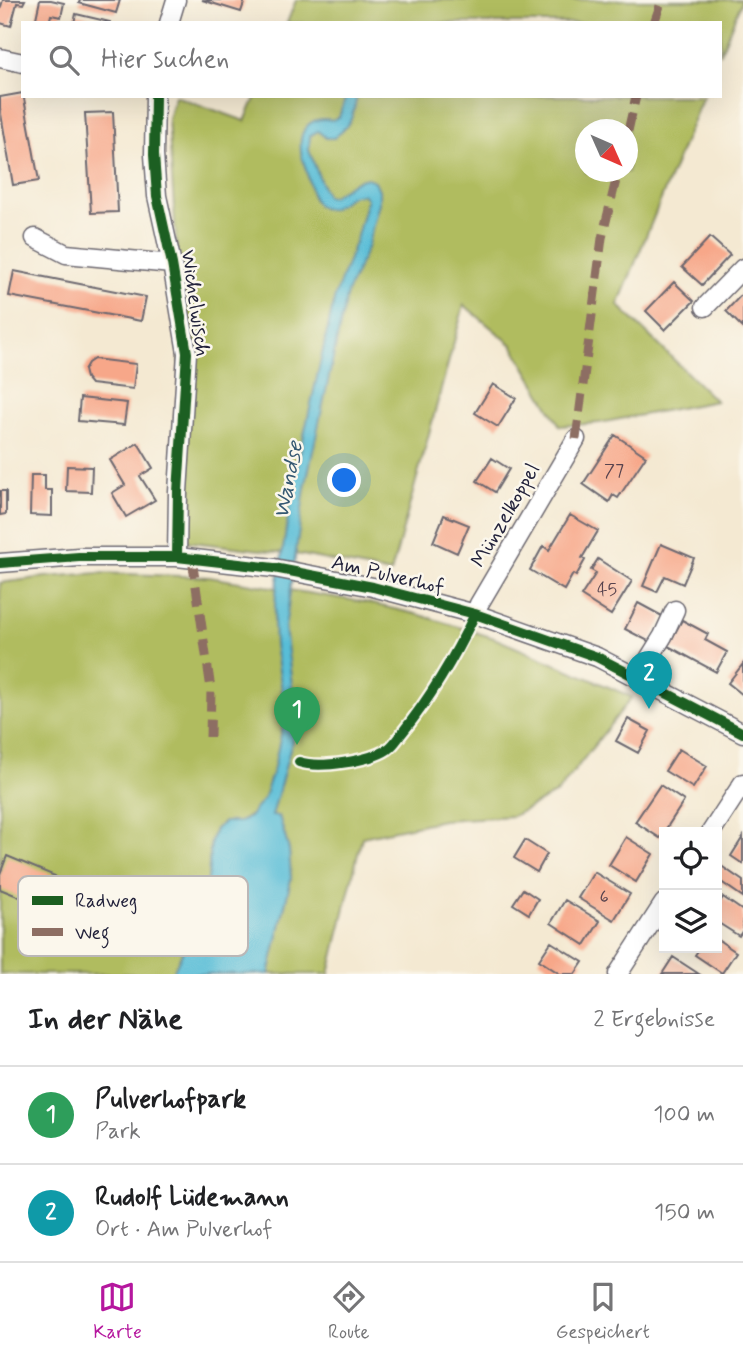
<!DOCTYPE html>
<html lang="de">
<head>
<meta charset="utf-8">
<style>
	body { margin:0; font-family:Mynerve,sans-serif; background:#f6f6f6; color:#202124 }
	.controls { position:absolute; right:21px; bottom:21px; display:grid; overflow:hidden; border-radius:0px; box-shadow:0 7px 28px #0002 }
	.controls button { width:63px; height:63px; display:grid; place-items:center; padding:0; border:0; border-bottom:2px solid #e0e0e0; background:#fff; color:#202124; font:35px sans-serif }
	.compass { position:absolute; left:575px; top:119px; width:63px; height:63px; border-radius:50%; background:#fff; box-shadow:0 7px 28px #0002; rotate:135deg }
	.you { position:absolute; left:345px; top:481px; width:24px; height:24px; margin:-18px; border:5px solid #fff; border-radius:50%; background:#1a73e8; box-shadow:0 0 0 10px #1a73e833 }
	.badge { display:grid; place-items:center; width:46px; height:46px; border-radius:50%; background:#b5179e; color:#fff; font-size:23px; font-weight:700 }
	.pin { position:absolute; translate:-50% -58px; filter:drop-shadow(0 2px 4px #0008) }
	.pin::after { content:''; position:absolute; top:37px; width:24px; height:21px; background:inherit; clip-path:polygon(0 0,100% 0,50% 100%) }
	.list { margin:0; padding:0; list-style:none }
	h2 { display:flex; justify-content:space-between; align-items:center; height:91px; margin:0; padding:0 28px; font-size:30px }
	h2 small { font-size:23px; font-weight:400; color:#757577 }
	.list li { display:grid; grid-template-columns:46px 1fr auto; gap:21px; align-items:center; box-sizing:border-box; height:98px; padding:0 28px; border-top:2px solid #e0e0e0 }
	.list b { display:block; font-size:26px; white-space:nowrap }
	.list p { margin:0; font-size:23px; white-space:nowrap; color:#757577 }
	.list em { font-size:23px; font-style:normal; color:#757577 }
	.icon { flex:none; width:38px; height:38px; fill:none; stroke:currentColor; stroke-width:2; stroke-linecap:round; stroke-linejoin:round }
	.map { position:relative; flex:none; width:743px; height:974px; overflow:hidden }
	.search { position:absolute; background:#fff; box-shadow:0 7px 28px #0002; left:21px; right:21px; top:21px; height:77px; display:flex; align-items:center; gap:18px; box-sizing:border-box; padding:0 24px; border-radius:0px; color:#757577; font-size:26px }
	.sheet { height:287px; background:#fff }
	nav { display:flex; justify-content:space-around; align-items:center; box-sizing:border-box; height:98px; border-top:2px solid #e0e0e0; background:#fff; font-size:19px; color:#757577 }
	nav a { display:grid; justify-items:center; gap:4px }
	nav .on { color:#b5179e }
	.map>svg:first-child { display:block }
	.green { fill:#b0bc5e; stroke:#696f4c; stroke-width:2; fill-rule:evenodd }
	.water { fill:#59bdd7; stroke:#3e7089; stroke-width:2 }
	.building { fill:#f7a789 }
	.lines { fill:none; stroke-linecap:round; stroke-linejoin:round }
	.minor-casing { stroke:#6c6870; stroke-width:21 }
	.minor { stroke:#fff; stroke-width:18 }
	.quiet { stroke:#8d6e63; stroke-width:9; stroke-dasharray:18 9; stroke-linecap:butt }
	.cycleway-casing { stroke:#fbf7ec; stroke-width:15 }
	.cycleway { stroke:#1b5e20; stroke-width:10 }
	.labels { text-anchor:middle; stroke-width:5; stroke-linejoin:round; paint-order:stroke }
	.number-label { font-size:18px; fill:#57434e }
	.street-label { font-size:21px; fill:#22223b; stroke:#fbf7ec }
	.water-label { font-size:23px; font-style:italic; fill:#355872; stroke:#fbf7ec }
	.key { fill:#fbf7ec; stroke:#bab7b7; stroke-width:2 }
	.key-label { font-size:19px; fill:#22223b }
</style>
</head>
<body>
<div class="map">
<svg width="743" height="974" viewBox="0 0 743 974">
	<rect width="100%" height="100%" fill="#fbf7ec"/>
	<filter id="ink" filterUnits="userSpaceOnUse"><feTurbulence type="fractalNoise" baseFrequency=".0143" numOctaves="2"/><feDisplacementMap in="SourceGraphic" scale="14" xChannelSelector="R" yChannelSelector="G"/><feConvolveMatrix kernelMatrix="1 2 1 2 8 2 1 2 1" color-interpolation-filters="sRGB"/></filter>
	<filter id="wash" filterUnits="userSpaceOnUse"><feTurbulence type="fractalNoise" baseFrequency=".00686" numOctaves="4" result="noise"/><feDisplacementMap in="SourceGraphic" scale="28" xChannelSelector="R" yChannelSelector="G"/><feGaussianBlur stdDeviation="1.57" result="paint"/><feColorMatrix in="noise" values="0 0 0 0 0 0 0 0 0 0 0 0 0 0 0 0 0 1.4 0 .05"/><feComposite in="paint" operator="in"/></filter>
	<g filter="url(#wash)">
		<rect width="100%" height="100%" fill="#f4e9d2"/>
		<path class="green" d="M296,0H742L720,54V23H287Z
			M175,96L245,121L256,96H703L618,305L716,401L599,423L560,426L512,345L464,305L391,573L302,555L184,541L177,254L168,118ZM586,130H628V172H586Z
			M99,573L209,577L364,602L420,615L494,638L632,697L557,793L513,816L443,820L362,837L329,974H269L291,879L289,850L279,816H249L240,822H224L215,829L211,841L207,892L181,955L172,974H0V583L45,577Z"/>
		<path class="water" d="M346,96H357C352,119 353,122 334,138H326L318,131L310,136L309,150L326,196L331,197L356,181L367,178L375,181L379,190V203L367,248L347,293L305,488L285,628L294,701L295,714L293,738L272,816H279L289,850L291,879L269,974H172L181,955L207,892L211,841L215,829L224,822H240L249,817L264,798L274,767L284,721V703L275,645L274,622L276,593L294,480L335,296L356,240L367,199L363,194C362,194 353,195 352,196C342,200 334,213 322,208C311,203 310,184 307,173C305,166 302,159 301,152C298,130 310,115 332,120L339,117Z"/>
		<g id="blocks">
			<path class="building" d="M3,0H25L23,4L17,3L11,26L0,23V10Z
				M40,0H51L64,3L61,17L51,15L49,23H35Z
				M80,0H120L116,13L79,3Z
				M202,0H245L241,12Z
				M76,14L110,22V23H74Z
				M23,93L39,181L13,185L0,108V97Z
				M113,112L118,212L91,213L85,113Z
				M710,237L730,255L702,285L682,267Z
				M14,271L146,297L141,321L9,296Z
				M674,282L694,301L665,330L646,311Z
				M743,293V328L726,311Z
				M94,359L136,364L133,389L91,384L86,378L84,370L88,363Z
				M493,384L516,398L498,427L475,413Z
				M80,398L127,403L124,425L78,421Z
				M615,435L646,456L618,498L613,495L609,502L583,484Z
				M138,443L153,468L140,476L155,500L126,517L112,493L125,485L110,460Z
				M492,458L509,469L495,492L477,481Z
				M67,466L92,467L91,492L66,491Z
				M31,475H45V490H52V516L30,515Z
				M0,491H6V514L0,515Z
				M444,515L469,525L457,553L433,542Z
				M570,515L598,531L582,558L585,560L576,576L573,574L564,590L530,570L543,546L549,550Z
				M661,544L694,558L683,584L665,576L657,592L643,586Z
				M598,559L632,581L611,615L581,596L596,573L591,570Z
				M638,603L664,617L650,642L625,629Z
				M682,620L708,634L705,640L727,652L716,672L668,646Z
				M743,664V695L728,683Z
				M628,719L650,731L638,753L616,741Z
				M679,749L707,766L693,788L665,771Z
				M660,785L684,801L660,838L635,822Z
				M626,837L653,854L636,882L609,865Z
				M743,837V864L731,856Z
				M525,840L547,854L537,872L514,858Z
				M7,856L55,876L42,906L0,889V874Z
				M717,863L743,881V897L717,879Z
				M594,872L630,894L614,920L578,898Z
				M523,889L538,899L529,914L513,904Z
				M723,897L743,911V930L739,936L717,922V907Z
				M565,900L600,921L585,945L551,923Z
				M717,939L736,952L722,973L695,955L700,948H717Z
				M551,942L583,962L575,974H560L539,960Z
				M673,957L699,974H662Z"/>
		</g>
	</g>
	<g filter="url(#ink)">
		<use href="#blocks" fill-opacity="0" stroke="#6c6870" stroke-width="2"/>
		<g class="lines">
			<g class="minor-casing">
				<path id="minor" d="M169,23L176,0
					M0,58L23,63
					M155,96L154,155L157,196L172,264L187,353L178,492L177,557
					M35,238L66,254L172,264
					M705,307L743,268
					M0,563L79,557H177L274,568L373,587L475,614L597,657L743,733
					M475,614L479,604L576,439
					M637,678L663,636L675,610
					M711,832L743,783
					M618,974L664,903"/>
			</g>
			<use href="#minor" class="minor"/>
			<path class="quiet" d="M654,23L662,0
				M628,131L636,96
				M576,439L602,238L618,172
				M192,559L211,689L210,737"/>
			<g class="cycleway-casing">
				<path id="cycleway" d="M155,96L154,155L157,196L172,264L187,353L178,492L177,557
					M0,563L79,557H177L274,568L373,587L475,614L597,657L743,733
					M299,762C319,769 370,761 388,749C393,746 398,738 402,733C431,697 455,656 475,614"/>
			</g>
			<use href="#cycleway" class="cycleway"/>
		</g>
	</g>
	<g class="labels">
		<g class="number-label">
			<text x="614" y="476">77</text>
			<text x="607" y="595">45</text>
			<text x="604" y="902">6</text>
		</g>
		<g class="street-label">
			<text transform="translate(196 303) rotate(82)" y="7">Wichelwisch</text>
			<text transform="translate(505 515) rotate(-60)" y="7">Münzelkoppel</text>
			<text transform="translate(388 574) rotate(13)" y="7">Am Pulverhof</text>
		</g>
		<g class="water-label">
			<text transform="translate(287 480) rotate(-79)" y="8">Wandse</text>
		</g>
	</g>
	<rect x="18" y="876" width="230" height="80" rx="10" class="key"/>
	<rect x="32" y="896" width="31" height="9" fill="#1b5e20"/>
	<rect x="32" y="928" width="31" height="8" fill="#8d6e63"/>
	<g class="key-label">
		<text x="75" y="907">Radweg</text>
		<text x="75" y="939">Weg</text>
	</g>
</svg>
<div class="controls">
<button><svg class="icon" aria-label="locate" viewBox="0 0 24 24"><circle cx="12" cy="12" r="6"/><path d="M12 2v4M12 18v4M2 12h4M18 12h4"/></svg></button>
<button><svg class="icon" aria-label="layers" viewBox="0 0 24 24"><path d="M12 4l9 5-9 5-9-5zM3 14l9 5 9-5"/></svg></button>
</div>
<svg class="compass" viewBox="-18 -18 36 36"><path d="M0-13l5 13h-10z" fill="#e53935"/><path d="M0 13l5-13h-10z" fill="#757577"/></svg>
<div class="you"></div>
<div class="pin badge" style="left:297px;top:745px;background:#2e9e5b">1</div>
<div class="pin badge" style="left:649px;top:709px;background:#0f9aa8">2</div>
<div class="search"><svg class="icon" aria-label="search" viewBox="0 0 24 24"><circle cx="10" cy="10" r="6"/><path d="M15 15l6 6"/></svg>Hier suchen</div>
</div>
<section class="sheet">
<h2>In der Nähe<small>2 Ergebnisse</small></h2>
<ul class="list">
<li><span class="badge" style="background:#2e9e5b">1</span><div><b>Pulverhofpark</b><p>Park</p></div><em>100 m</em></li>
<li><span class="badge" style="background:#0f9aa8">2</span><div><b>Rudolf Lüdemann</b><p>Ort · Am Pulverhof</p></div><em>150 m</em></li>
</ul>
</section>
<nav>
<a class="on"><svg class="icon" aria-label="map" viewBox="0 0 24 24"><path d="M3 6l6-2 6 2 6-2v14l-6 2-6-2-6 2zM9 4v14M15 6v14"/></svg>Karte</a>
<a><svg class="icon" aria-label="directions" viewBox="0 0 24 24"><path d="M12 3l9 9-9 9-9-9zM9 14v-3h6M13 9l2 2-2 2"/></svg>Route</a>
<a><svg class="icon" aria-label="saved" viewBox="0 0 24 24"><path d="M7 4h10v16l-5-4-5 4z"/></svg>Gespeichert</a>
</nav>
</body>
</html>
